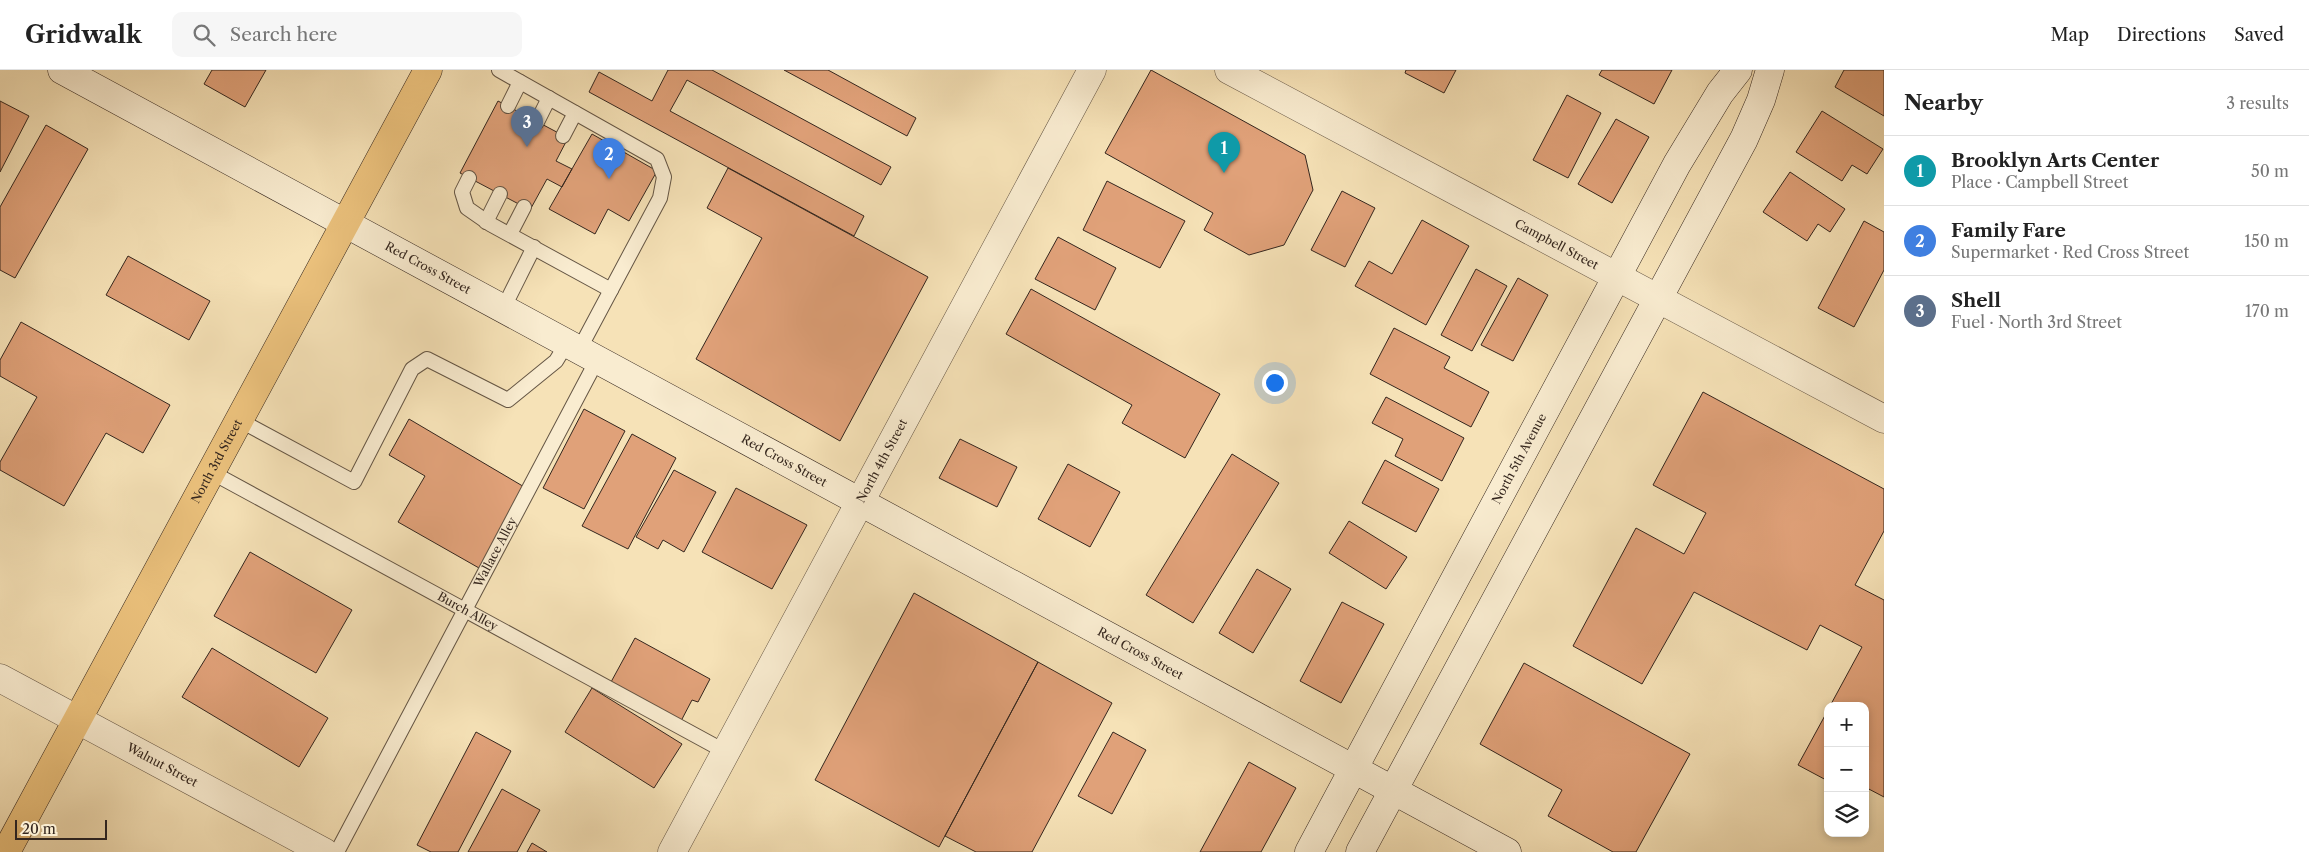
<!DOCTYPE html>
<html lang="en">
<head>
<meta charset="utf-8">
<style>
	body { margin:0; font-family:"Libre Caslon Text",serif; background:#f6f6f6; color:#222 }
	.controls { position:absolute; right:15px; bottom:15px; display:grid; overflow:hidden; border-radius:10px; box-shadow:0 2px 8px #0003 }
	.controls button { width:45px; height:45px; display:grid; place-items:center; padding:0; border:0; border-bottom:1px solid #e0e0e0; background:#fff; color:#222; font:25px sans-serif }
	.scale { position:absolute; left:15px; bottom:12px; width:92px; box-sizing:border-box; padding-left:5px; border:2px solid #34261e; border-top:0; font-size:14px; line-height:18px; white-space:nowrap; color:#34261e; -webkit-text-stroke:4px #f9ecd0; paint-order:stroke }
	.you { position:absolute; left:1274px; top:312px; width:18px; height:18px; margin:-12px; border:4px solid #fff; border-radius:50%; background:#1a73e8; box-shadow:0 0 0 8px #1a73e833 }
	.badge { display:grid; place-items:center; width:32px; height:32px; border-radius:50%; background:#8f2418; color:#fff; font-size:16px; font-weight:700 }
	.pin { position:absolute; translate:-50% -41px; filter:drop-shadow(0 1px 2px #0008) }
	.pin::after { content:''; position:absolute; top:26px; width:18px; height:15px; background:inherit; clip-path:polygon(0 0,100% 0,50% 100%) }
	.list { margin:0; padding:0; list-style:none }
	h2 { display:flex; justify-content:space-between; align-items:center; height:65px; margin:0; padding:0 20px; font-size:21px }
	h2 small { font-size:16px; font-weight:400; color:#767676 }
	.list li { display:grid; grid-template-columns:32px 1fr auto; gap:15px; align-items:center; box-sizing:border-box; height:70px; padding:0 20px; border-top:1px solid #e0e0e0 }
	.list b { display:block; font-size:19px; white-space:nowrap }
	.list p { margin:0; font-size:16px; white-space:nowrap; color:#767676 }
	.list em { font-size:16px; font-style:normal; color:#767676 }
	.icon { flex:none; width:28px; height:28px; fill:none; stroke:currentColor; stroke-width:2; stroke-linecap:round; stroke-linejoin:round }
	.map { position:relative; flex:none; width:1884px; height:782px; overflow:hidden }
	header { display:flex; align-items:center; gap:30px; box-sizing:border-box; height:70px; padding:0 25px; background:#fff; border-bottom:1px solid #e0e0e0 }
	header strong { font-size:24px }
	nav { display:flex; gap:28px; margin-inline-start:auto; font-size:18px }
	.search { width:350px; height:45px; background:#f6f6f6; display:flex; align-items:center; gap:12px; box-sizing:border-box; padding:0 18px; border-radius:10px; color:#767676; font-size:19px }
	main { display:flex }
	aside { flex:1; background:#fff }
	.map>svg:first-child { display:block }
	.building { fill:#e0a179; stroke:#34261e }
	.lines { fill:none; stroke-linecap:round; stroke-linejoin:round }
	.lane-casing { stroke:#645544; stroke-width:16 }
	.street-casing { stroke:#645544; stroke-width:29 }
	.secondary-casing { stroke:#34261e; stroke-width:29 }
	.primary-casing { stroke:#34261e; stroke-width:29 }
	.lane { stroke:#f9ecd0; stroke-width:14 }
	.street { stroke:#f9ecd0; stroke-width:28 }
	.secondary { stroke:#f9ecd0; stroke-width:28 }
	.primary { stroke:#ebc17c; stroke-width:28 }
	.labels { text-anchor:middle; stroke-width:4.5; stroke-linejoin:round; paint-order:stroke }
	.street-label { font-size:12px; fill:#34261e; stroke:#f9ecd0 }
</style>
</head>
<body>
<header>
<strong>Gridwalk</strong>
<div class="search"><svg class="icon" aria-label="search" viewBox="0 0 24 24"><circle cx="10" cy="10" r="6"/><path d="M15 15l6 6"/></svg>Search here</div>
<nav><a>Map</a><a>Directions</a><a>Saved</a></nav>
</header>
<main>
<div class="map">
<svg width="1884" height="782" viewBox="0 0 1884 782">
	<rect width="100%" height="100%" fill="#f6e2b7"/>
	<filter id="stains"><feTurbulence type="fractalNoise" baseFrequency=".004" numOctaves="4"/><feColorMatrix values="0 0 0 0 .2 0 0 0 0 .09 0 0 0 0 .02 0 0 0 .5 -.17"/></filter>
	<radialGradient id="worn" r=".72"><stop offset=".6" stop-color="#630" stop-opacity="0"/><stop offset="1" stop-color="#630" stop-opacity=".3"/></radialGradient>
	<path class="building" d="M212,0H266L245,37L204,14Z
		M668,0H712L891,97L881,115L687,10L680,23L670,41L864,146L854,166L589,22L599,2L652,31Z
		M784,0H828L916,48L907,66Z
		M1151,0L1305,85L1313,120L1284,175L1249,185L1204,160L1213,143L1105,83Z
		M1406,0H1456L1444,23L1405,3Z
		M1602,0H1672L1654,34L1599,5Z
		M1844,0H1884V46L1835,17Z
		M1567,25L1601,43L1568,108L1533,90Z
		M0,31L29,46L0,102Z
		M498,31L568,68L556,91L572,99L562,117L547,109L530,140L460,103Z
		M1822,41L1883,79L1867,104L1852,95L1842,111L1796,82Z
		M1616,49L1649,67L1612,133L1578,114Z
		M46,55L88,79L15,208L0,200V137Z
		M592,64L657,101L629,151L608,139L595,164L549,139Z
		M728,98L928,207L840,371L696,289L762,168L707,138Z
		M1790,102L1845,139L1830,162L1818,154L1807,171L1763,142Z
		M1107,111L1185,151L1160,198L1083,160Z
		M1342,121L1375,138L1345,197L1311,180Z
		M1422,150L1469,176L1426,255L1355,216L1369,191L1392,204Z
		M1864,151L1884,162V200L1854,257L1818,238Z
		M1058,167L1116,198L1095,240L1035,209Z
		M128,186L210,231L189,270L106,225Z
		M1476,199L1507,216L1472,281L1441,265Z
		M1518,208L1548,225L1513,291L1481,275Z
		M1031,219L1220,324L1185,388L1122,353L1132,335L1006,264Z
		M21,252L170,335L143,383L106,363L64,436L0,400V392L37,327L0,306V290Z
		M1394,258L1450,287L1444,298L1489,322L1471,357L1370,304Z
		M1703,322L1884,419V461L1855,515L1884,530V727L1865,717V636H1830L1862,577L1820,555L1807,580L1694,522L1642,614L1573,576L1636,458L1684,484L1706,443L1653,415Z
		M1386,327L1464,368L1442,411L1395,386L1403,369L1372,353Z
		M584,339L625,361L584,439L543,418Z
		M409,349L526,418L479,498L398,452L425,406L389,385Z
		M632,364L676,388L628,479L582,456Z
		M960,369L1017,397L997,437L939,408Z
		M1232,384L1279,413L1193,553L1146,525Z
		M1385,390L1439,419L1416,462L1362,433Z
		M1068,394L1120,422L1090,477L1038,449Z
		M674,400L716,422L684,482L663,470L658,479L636,467Z
		M736,418L807,455L772,519L702,482Z
		M1349,451L1407,487L1386,519L1329,483Z
		M250,482L352,540L316,603L214,546Z
		M1257,499L1291,519L1253,583L1219,563Z
		M914,523L1038,592L939,777L815,710Z
		M1342,532L1384,554L1341,633L1300,611Z
		M635,568L710,609L698,632L692,630L681,651L611,612Z
		M212,578L328,648L299,697L182,627Z
		M1038,592L1112,633L1032,782H976L945,766Z
		M1524,593L1690,684L1636,782H1613L1548,746L1562,720L1480,674Z
		M592,618L682,674L654,718L565,662Z
		M1828,640V711L1798,695Z
		M476,662L511,681L458,782H431L417,775Z
		M1113,662L1146,680L1112,744L1078,726Z
		M1249,692L1296,718L1261,782H1200Z
		M502,719L540,740L517,782H468Z
		M532,773L547,782H527Z"/>
	<g class="lines">
		<g class="lane-casing">
			<g id="lane">
				<path d="M499,0L657,89L664,107L660,128L579,280"/>
				<path d="M508,36L520,12"/>
				<path d="M537,52L549,28"/>
				<path d="M563,66L575,43"/>
				<path d="M469,108L462,122L467,138L490,154L611,220"/>
				<path d="M486,152L500,124"/>
				<path d="M510,164L524,137"/>
				<path d="M503,239L534,177"/>
				<path d="M239,350L354,412L412,299L427,289L508,330L556,291L567,273"/>
				<path id="s1" d="M211,402L726,682"/>
				<path id="s2" d="M337,782L597,290"/>
			</g>
		</g>
		<g class="street-casing">
			<g id="street">
				<path id="s3" d="M1229,0L1884,349"/>
				<path id="s4" d="M0,608L324,782"/>
				<path id="s5" d="M672,782L1092,0"/>
			</g>
		</g>
		<g class="secondary-casing">
			<g id="secondary">
				<path id="s6" d="M62,0L1507,782"/>
				<path id="s7" d="M1309,782L1677,94L1720,23L1738,0"/>
				<path d="M1360,782L1744,69L1761,30L1770,0"/>
			</g>
		</g>
		<g class="primary-casing">
			<g id="primary">
				<path id="s8" d="M6,782L428,0"/>
			</g>
		</g>
		<use href="#lane" class="lane"/>
		<use href="#street" class="street"/>
		<use href="#secondary" class="secondary"/>
		<use href="#primary" class="primary"/>
	</g>
	<g class="labels">
		<g class="street-label">
			<text dy="4" stroke="none"><textPath href="#s3" startOffset="371">Campbell Street</textPath></text>
			<text dy="4" stroke="none"><textPath href="#s6" startOffset="416">Red Cross Street</textPath></text>
			<text dy="4" stroke="none"><textPath href="#s7" startOffset="446">North 5th Avenue</textPath></text>
			<text dy="4" stroke="none"><textPath href="#s8" startOffset="444">North 3rd Street</textPath></text>
			<text dy="4" stroke="none"><textPath href="#s6" startOffset="821">Red Cross Street</textPath></text>
			<text dy="4" stroke="none"><textPath href="#s5" startOffset="444">North 4th Street</textPath></text>
			<text dy="4" stroke="none"><textPath href="#s2" startOffset="339">Wallace Alley</textPath></text>
			<text dy="4" stroke="none"><textPath href="#s1" startOffset="292">Burch Alley</textPath></text>
			<text dy="4" stroke="none"><textPath href="#s6" startOffset="1226">Red Cross Street</textPath></text>
			<text dy="4" stroke="none"><textPath href="#s4" startOffset="184">Walnut Street</textPath></text>
		</g>
	</g>
	<rect width="100%" height="100%" filter="url(#stains)"/>
	<rect width="100%" height="100%" fill="url(#worn)"/>
</svg>
<div class="controls">
<button>+</button>
<button>−</button>
<button><svg class="icon" aria-label="layers" viewBox="0 0 24 24"><path d="M12 4l9 5-9 5-9-5zM3 14l9 5 9-5"/></svg></button>
</div>
<div class="scale">20 m</div>
<div class="you"></div>
<div class="pin badge" style="left:1224px;top:103px;background:#0f9aa8">1</div>
<div class="pin badge" style="left:609px;top:109px;background:#3f7fe0">2</div>
<div class="pin badge" style="left:527px;top:77px;background:#5c6f8a">3</div>
</div>
<aside>
<h2>Nearby<small>3 results</small></h2>
<ul class="list">
<li><span class="badge" style="background:#0f9aa8">1</span><div><b>Brooklyn Arts Center</b><p>Place · Campbell Street</p></div><em>50 m</em></li>
<li><span class="badge" style="background:#3f7fe0">2</span><div><b>Family Fare</b><p>Supermarket · Red Cross Street</p></div><em>150 m</em></li>
<li><span class="badge" style="background:#5c6f8a">3</span><div><b>Shell</b><p>Fuel · North 3rd Street</p></div><em>170 m</em></li>
</ul>
</aside>
</main>
</body>
</html>
